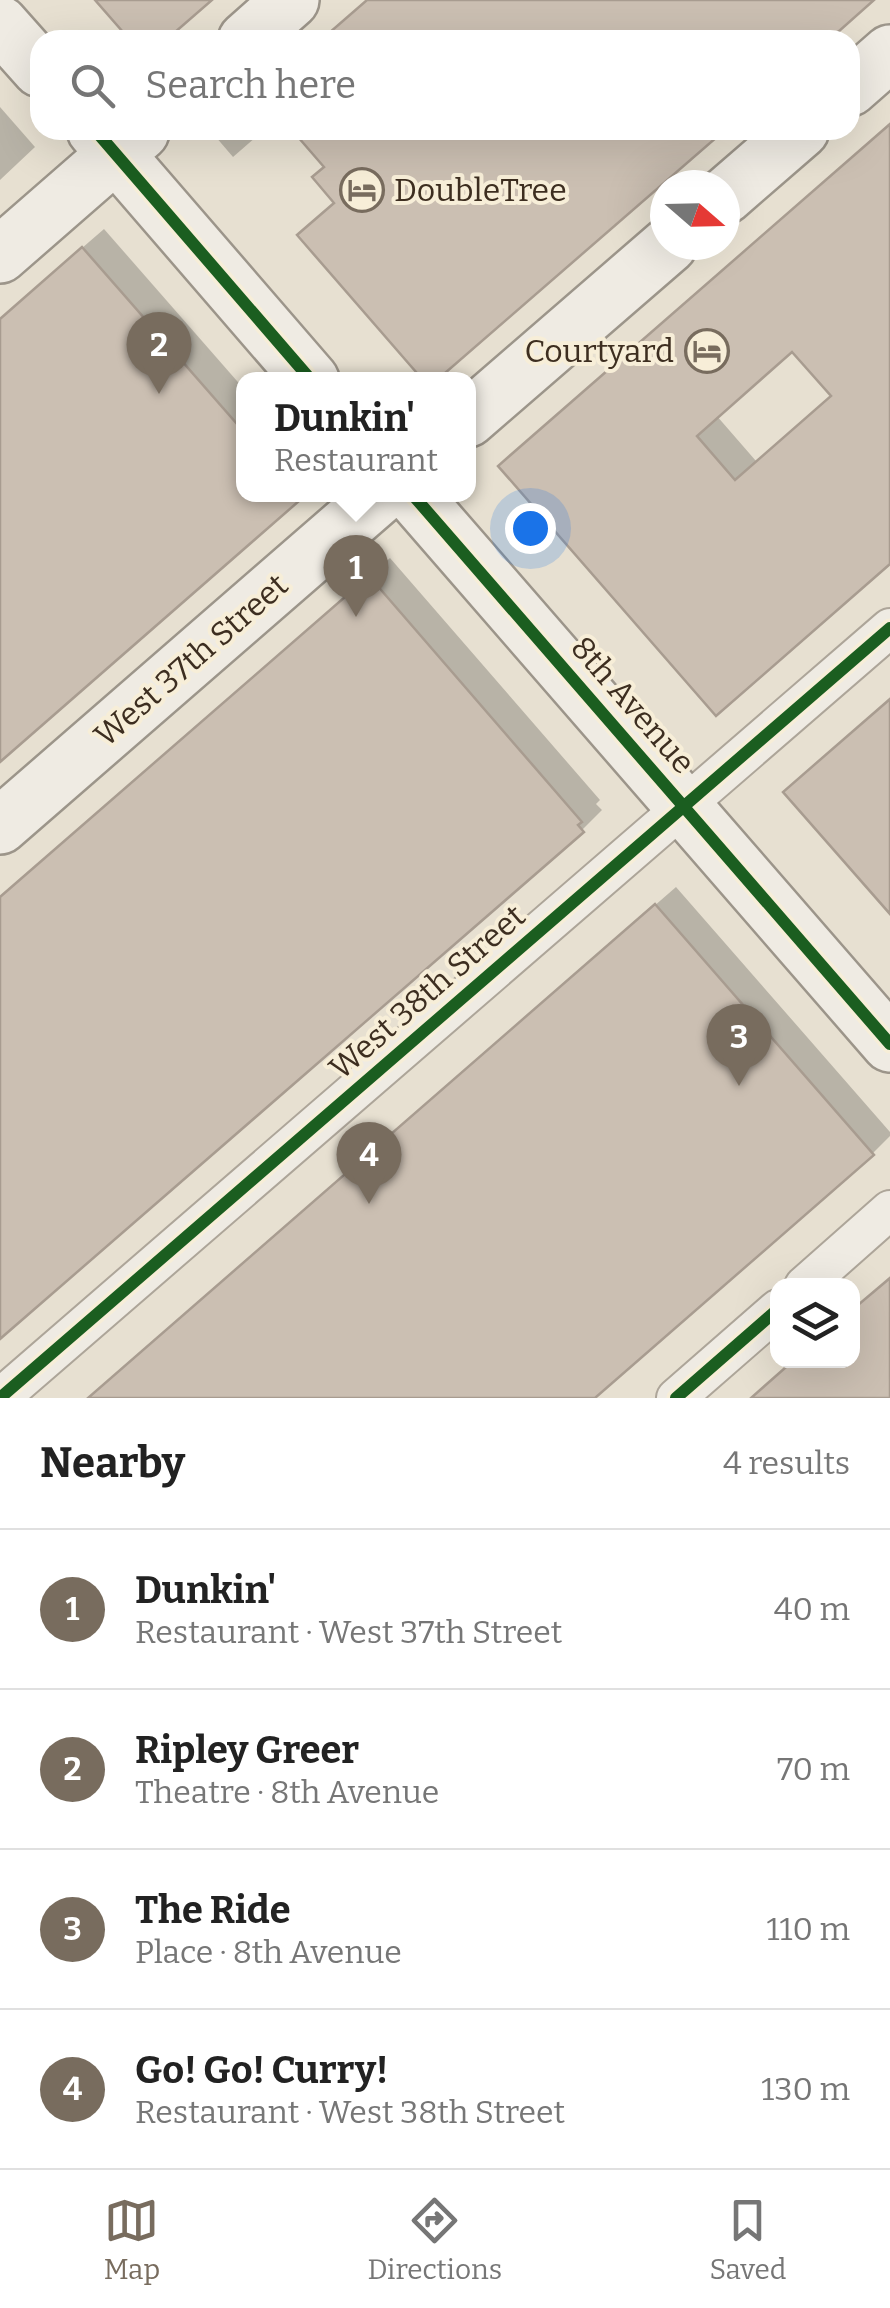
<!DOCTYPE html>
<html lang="en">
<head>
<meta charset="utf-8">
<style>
	body { margin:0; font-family:Bitter,serif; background:#f2f2f2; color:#222 }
	.controls { position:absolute; right:30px; bottom:30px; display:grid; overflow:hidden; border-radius:20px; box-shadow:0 10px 40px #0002 }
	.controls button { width:90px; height:90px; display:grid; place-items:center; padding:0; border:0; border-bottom:2px solid #e0e0e0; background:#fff; color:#222; font:50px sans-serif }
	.compass { position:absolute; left:650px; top:170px; width:90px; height:90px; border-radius:50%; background:#fff; box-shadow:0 10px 40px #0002; rotate:110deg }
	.you { position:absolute; left:530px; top:528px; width:35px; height:35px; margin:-25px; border:8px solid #fff; border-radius:50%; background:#1a73e8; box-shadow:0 0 0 15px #1a73e833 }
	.badge { display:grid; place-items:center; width:65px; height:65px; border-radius:50%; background:#786c5e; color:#fff; font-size:32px; font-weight:700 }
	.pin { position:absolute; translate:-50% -82px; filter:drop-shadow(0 2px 5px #0008) }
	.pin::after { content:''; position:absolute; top:52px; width:35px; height:30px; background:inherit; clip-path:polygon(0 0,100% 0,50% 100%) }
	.popup { position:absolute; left:236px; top:372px; width:240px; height:130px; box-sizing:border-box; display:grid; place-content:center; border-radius:20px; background:#fff; filter:drop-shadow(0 2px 8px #0005); font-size:32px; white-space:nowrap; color:#767676 }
	.popup b { font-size:38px; color:#222 }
	.popup::after { content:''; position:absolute; left:50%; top:100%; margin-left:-20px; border:20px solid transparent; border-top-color:#fff }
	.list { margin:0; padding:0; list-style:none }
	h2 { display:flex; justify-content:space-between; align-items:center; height:130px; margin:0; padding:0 40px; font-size:42px }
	h2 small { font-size:32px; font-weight:400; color:#767676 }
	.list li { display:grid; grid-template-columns:65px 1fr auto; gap:30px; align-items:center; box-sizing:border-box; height:160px; padding:0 40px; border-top:2px solid #e0e0e0 }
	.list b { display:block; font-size:38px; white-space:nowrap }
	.list p { margin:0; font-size:32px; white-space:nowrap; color:#767676 }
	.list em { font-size:32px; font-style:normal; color:#767676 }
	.icon { flex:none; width:55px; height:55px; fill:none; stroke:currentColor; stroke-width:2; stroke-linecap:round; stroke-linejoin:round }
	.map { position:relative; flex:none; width:890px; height:1398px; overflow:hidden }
	.search { position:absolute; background:#fff; box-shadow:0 10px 40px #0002; left:30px; right:30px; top:30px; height:110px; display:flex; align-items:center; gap:25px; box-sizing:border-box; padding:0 35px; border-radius:30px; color:#767676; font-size:38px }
	.sheet { height:770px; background:#fff }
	nav { display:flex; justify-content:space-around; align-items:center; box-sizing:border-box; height:140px; border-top:2px solid #e0e0e0; background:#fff; font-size:28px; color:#767676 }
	nav a { display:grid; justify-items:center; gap:5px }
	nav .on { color:#786c5e }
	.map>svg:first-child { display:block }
	.shadow { fill:#0003; fill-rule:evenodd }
	.building { fill:#cbbfb2; stroke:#a89c90; stroke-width:2.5; fill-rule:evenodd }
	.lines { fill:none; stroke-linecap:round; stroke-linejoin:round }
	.minor-casing { stroke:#ada599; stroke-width:42 }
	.secondary-casing { stroke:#9c958a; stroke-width:60 }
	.minor { stroke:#efebe3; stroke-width:38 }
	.secondary { stroke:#efebe3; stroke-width:55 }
	.cycleway-casing { stroke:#f7eed8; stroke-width:19 }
	.cycleway { stroke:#1b5e20; stroke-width:12 }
	.labels { text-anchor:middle; stroke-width:8; stroke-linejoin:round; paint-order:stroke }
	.poi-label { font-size:32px; fill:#3d2e20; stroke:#f7eed8; text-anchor:start }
	.street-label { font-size:32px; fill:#3d2e20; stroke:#f7eed8 }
</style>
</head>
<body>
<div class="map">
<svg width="890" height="1398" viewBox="0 0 890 1398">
	<rect width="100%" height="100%" fill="#e7e0d1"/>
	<path class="shadow" d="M0,107L35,147L0,180Z
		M890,124V560L501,466ZM792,348L833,394L756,461L716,415Z
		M220,130H264L233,157L215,136Z
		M104,229L244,389V494L0,759V319Z
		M390,558L600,800L596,804L602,810L582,830L0,1336V897Z
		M676,887L890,1132V1136L872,1154L591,1398H88Z"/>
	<path class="building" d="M95,0H212L166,40H130Z
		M367,0H874L829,40H321Z
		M890,124V564L716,716L498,466ZM792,352L831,396L735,480L697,436Z
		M292,130H725L437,380H423L297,235L334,203L312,177L324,167Z
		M82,247L244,432V494H307L0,762V319Z
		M369,576L582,822L578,825L584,832L0,1339V897Z
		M890,699V914L783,792Z
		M655,904L874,1155L595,1398H88Z
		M890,1278V1398H751L794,1360H852V1310Z"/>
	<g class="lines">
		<g class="minor-casing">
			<path id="minor" d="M804,1286L890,1210
				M0,1398L890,628
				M676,1398L778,1309"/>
		</g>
		<g class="secondary-casing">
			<path id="secondary" d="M0,24L40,69
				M246,40L291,0
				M850,88L890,53
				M95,130L311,380
				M725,196L801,130
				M0,255L141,132
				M468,419L669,245
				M412,494L890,1044
				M0,826L382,494"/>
		</g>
		<use href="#minor" class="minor"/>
		<use href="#secondary" class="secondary"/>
		<g class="cycleway-casing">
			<path id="cycleway" d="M95,130L311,380
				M412,494L890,1044
				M0,1398L890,628
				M676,1398L778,1309"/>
		</g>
		<use href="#cycleway" class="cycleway"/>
	</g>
	<defs>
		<g id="hotel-ring" transform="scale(2.25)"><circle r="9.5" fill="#f7eed8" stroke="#786c5e" stroke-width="1.5"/><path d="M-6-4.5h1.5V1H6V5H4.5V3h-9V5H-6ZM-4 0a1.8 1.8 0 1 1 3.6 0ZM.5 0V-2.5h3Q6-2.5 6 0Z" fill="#786c5e"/></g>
	</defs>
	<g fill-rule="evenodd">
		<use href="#hotel-ring" x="362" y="190"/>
		<use href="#hotel-ring" x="707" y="351"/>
	</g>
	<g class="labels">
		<g class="poi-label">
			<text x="394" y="201">DoubleTree</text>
			<text x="674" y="362" text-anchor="end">Courtyard</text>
		</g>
		<g class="street-label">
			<text transform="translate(191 660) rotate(-41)" y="11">West 37th Street</text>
			<text transform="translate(633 705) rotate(49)" y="11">8th Avenue</text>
			<text transform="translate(427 992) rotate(-41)" y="11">West 38th Street</text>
		</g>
	</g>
</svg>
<div class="controls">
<button><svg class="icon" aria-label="layers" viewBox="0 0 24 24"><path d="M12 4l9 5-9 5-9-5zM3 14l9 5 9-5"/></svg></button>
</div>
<svg class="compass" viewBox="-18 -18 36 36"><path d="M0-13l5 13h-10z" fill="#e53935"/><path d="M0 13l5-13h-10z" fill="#767676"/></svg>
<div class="you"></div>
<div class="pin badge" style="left:356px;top:617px">1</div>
<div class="popup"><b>Dunkin'</b>Restaurant</div>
<div class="pin badge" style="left:159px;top:394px">2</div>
<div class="pin badge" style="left:739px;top:1086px">3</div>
<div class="pin badge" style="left:369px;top:1204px">4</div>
<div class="search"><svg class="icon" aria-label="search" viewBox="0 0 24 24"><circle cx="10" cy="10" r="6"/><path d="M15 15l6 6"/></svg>Search here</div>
</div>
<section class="sheet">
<h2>Nearby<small>4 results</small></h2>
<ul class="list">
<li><span class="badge">1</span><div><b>Dunkin'</b><p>Restaurant · West 37th Street</p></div><em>40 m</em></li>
<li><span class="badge">2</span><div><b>Ripley Greer</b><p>Theatre · 8th Avenue</p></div><em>70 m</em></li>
<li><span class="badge">3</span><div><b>The Ride</b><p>Place · 8th Avenue</p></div><em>110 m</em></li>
<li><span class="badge">4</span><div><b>Go! Go! Curry!</b><p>Restaurant · West 38th Street</p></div><em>130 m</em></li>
</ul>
</section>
<nav>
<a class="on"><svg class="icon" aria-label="map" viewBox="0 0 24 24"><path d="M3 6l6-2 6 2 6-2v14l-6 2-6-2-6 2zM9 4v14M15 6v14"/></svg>Map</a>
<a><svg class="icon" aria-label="directions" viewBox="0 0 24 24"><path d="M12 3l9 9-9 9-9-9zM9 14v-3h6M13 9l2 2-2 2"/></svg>Directions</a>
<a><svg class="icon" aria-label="saved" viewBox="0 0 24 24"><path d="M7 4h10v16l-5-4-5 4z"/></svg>Saved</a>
</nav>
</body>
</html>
